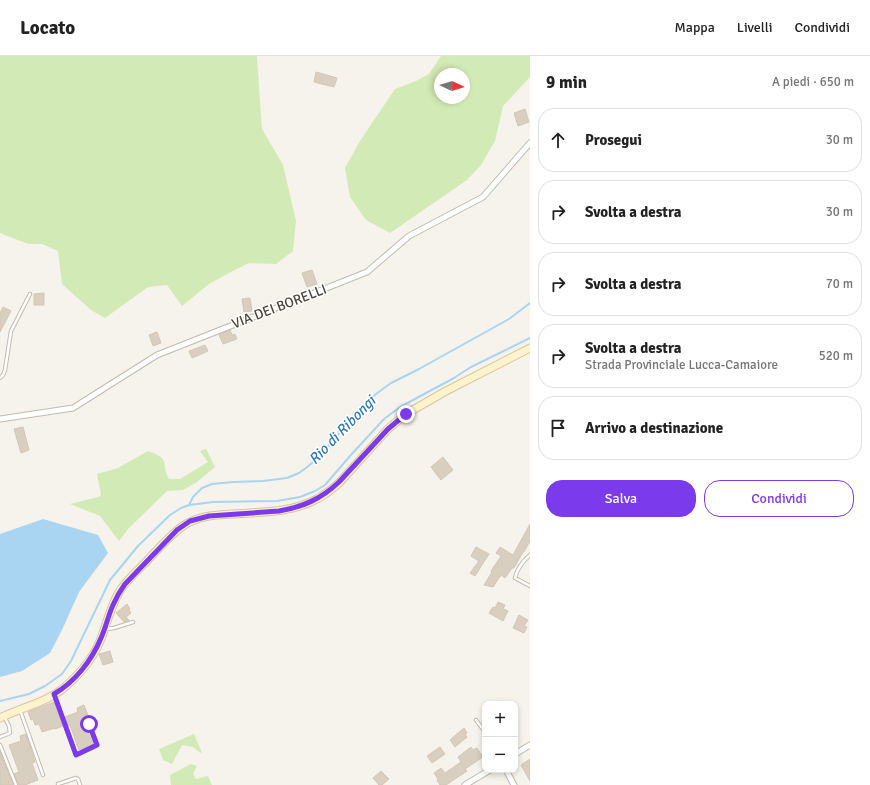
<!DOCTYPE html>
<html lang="it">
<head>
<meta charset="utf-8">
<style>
	body { margin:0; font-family:Signika,sans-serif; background:#f2f2f2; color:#222 }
	.controls { position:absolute; right:12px; bottom:12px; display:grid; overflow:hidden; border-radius:8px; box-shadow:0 2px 6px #0003 }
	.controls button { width:36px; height:36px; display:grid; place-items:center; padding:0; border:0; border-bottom:1px solid #e0e0e0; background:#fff; color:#222; font:20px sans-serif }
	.compass { position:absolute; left:434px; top:12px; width:36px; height:36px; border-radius:50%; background:#fff; box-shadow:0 2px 6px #0003; rotate:94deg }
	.stop { position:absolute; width:12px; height:12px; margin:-9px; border:3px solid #7c3aed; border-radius:50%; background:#fff }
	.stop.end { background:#7c3aed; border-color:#fff; box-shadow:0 1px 4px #0008 }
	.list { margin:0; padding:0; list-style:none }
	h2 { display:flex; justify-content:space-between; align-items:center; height:52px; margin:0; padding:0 16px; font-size:17px }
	h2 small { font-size:13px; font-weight:400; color:#767676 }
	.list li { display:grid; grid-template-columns:26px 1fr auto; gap:12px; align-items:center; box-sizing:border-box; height:64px; margin:0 8px 8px; padding:0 8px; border:1px solid #e0e0e0; border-radius:16px }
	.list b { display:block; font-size:15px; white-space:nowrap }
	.list p { margin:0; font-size:13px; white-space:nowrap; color:#767676 }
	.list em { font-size:13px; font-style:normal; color:#767676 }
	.actions { display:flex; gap:8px; padding:12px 16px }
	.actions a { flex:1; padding:9px 0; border:1px solid #7c3aed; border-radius:16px; text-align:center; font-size:14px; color:#7c3aed }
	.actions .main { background:#7c3aed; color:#fff }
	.icon { flex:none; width:22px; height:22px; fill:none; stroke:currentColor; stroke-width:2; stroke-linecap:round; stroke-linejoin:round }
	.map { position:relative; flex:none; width:530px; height:729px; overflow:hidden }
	header { display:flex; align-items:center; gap:24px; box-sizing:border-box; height:56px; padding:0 20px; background:#fff; border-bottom:1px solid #e0e0e0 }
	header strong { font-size:19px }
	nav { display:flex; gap:22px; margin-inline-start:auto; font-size:14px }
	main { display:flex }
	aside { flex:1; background:#fff }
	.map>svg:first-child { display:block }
	.green { fill:#d2eab5; fill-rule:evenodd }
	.water { fill:#a9d4f2 }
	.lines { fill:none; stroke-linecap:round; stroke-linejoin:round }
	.stream { stroke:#a9d4f2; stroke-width:2 }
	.building { fill:#d8cfc1; stroke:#d3c7b4 }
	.lane-casing { stroke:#c2bbae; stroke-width:4.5 }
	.street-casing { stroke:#c2bbae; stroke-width:7 }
	.secondary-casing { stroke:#d6c79b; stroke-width:9 }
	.lane { stroke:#fff; stroke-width:2.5 }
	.street { stroke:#fff; stroke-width:5 }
	.secondary { stroke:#fff3cd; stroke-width:7 }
	.route { stroke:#7c3aed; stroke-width:5 }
	.labels { text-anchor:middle; stroke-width:3; stroke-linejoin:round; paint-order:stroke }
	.street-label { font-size:14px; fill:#4b4439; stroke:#fff }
	.water-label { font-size:15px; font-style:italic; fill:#2e7ab2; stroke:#fff }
</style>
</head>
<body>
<header>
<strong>Locato</strong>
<nav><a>Mappa</a><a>Livelli</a><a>Condividi</a></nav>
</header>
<main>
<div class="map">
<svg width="530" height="729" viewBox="0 0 530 729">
	<rect width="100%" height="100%" fill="#f6f3ec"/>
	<path class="green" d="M0,0H257L259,32L262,73L283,109L296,165L293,195L276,208L249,207L227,218L209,228L182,250L167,229L148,231L105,262L91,254L62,228L58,195L42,188H28L0,177Z
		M441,0H530V21L503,50L495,85L481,109L467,124L390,177L366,164L350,141L345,112L360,85L395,33L416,25L429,18ZM440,18H464V42H440Z
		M206,393L215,411L197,426L183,434L167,435L128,473L119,485L100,460L70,448L98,441L101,439L97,418L118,412L148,395C172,403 160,407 169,423H180L208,406L200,395Z
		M194,678L202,697L199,696L193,691L182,689L172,708L163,704L159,693Z
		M191,708L197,710L193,718L196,723L208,720L212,729H171L170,719Z"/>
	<path class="water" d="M43,463L98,479L108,497L79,536L62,574L50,597L22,615L0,621V478Z"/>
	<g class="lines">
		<path class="stream" d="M189,449L193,441L202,432L212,428L233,426L263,425L287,422L299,417L306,412L319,401L361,352L376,338L391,327L419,313L509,263L530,247
			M0,645L29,638L45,630L62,618L71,605L110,524L138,490L170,459L181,452L189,449L213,446L277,445L300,441L315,435L325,429L350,400L384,363L400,351L454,322L471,311L530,282"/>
	</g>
	<path class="building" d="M316,16L337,22L334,31L314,26Z
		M525,53L529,66L518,70L514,57Z
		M312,214L317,228L307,231L302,217Z
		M44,237V249H34V238Z
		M250,242L252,255L244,256L242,243Z
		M3,251L11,255L0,276V257Z
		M230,274L232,279L235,278L237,283L223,288L219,279Z
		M157,276L161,287L153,290L149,279Z
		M205,289L208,295L192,302L189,295Z
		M23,371L29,394L21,397L14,373Z
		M443,401L453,414L441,424L431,411Z
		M530,468V485L524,496H523L514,512H512L505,522L501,519L493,531L484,529L492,516L491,515L501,500L496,497L500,491L513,499Z
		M476,491L489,498L475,520L470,517L479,505L471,500Z
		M498,546L505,549L503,553L508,555L503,565L489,557L493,551L495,552Z
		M127,548L130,553L129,554L131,557L126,561L129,564L124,566L116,557Z
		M519,559L528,564L524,570L527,571L524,577L513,572Z
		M110,595L113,606L103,609L99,598Z
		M54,646L63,670L55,673V672L42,676L39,668L35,669L33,663L31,664L28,656Z
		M84,649L89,662L83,664L93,688L79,694L70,669L68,670L65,661L78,656L77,652Z
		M464,672L467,677L465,678L467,681L455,691L450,684Z
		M26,678L35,706L32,707L38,724L25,729H19L14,718L19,716L9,689L21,685L20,680Z
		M440,691L445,698L432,707L427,700Z
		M471,691L473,694L477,692L483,701L465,713L467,715L446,729H440L437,724L438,723L434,717L441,712L445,717L461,706L458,701Z
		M0,696L13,729H0Z
		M530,703V725L521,709Z
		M381,715L389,723L382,729H379L373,722Z"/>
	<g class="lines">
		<g class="lane-casing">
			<path id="lane" d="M0,322L3,319L5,314L11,275L30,238
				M530,499C523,505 517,513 515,522L530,530
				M105,573L114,572L133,566
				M54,639L76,699L97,689L89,667
				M20,654L43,719
				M476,664L485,676
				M0,681L10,677L9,670L4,660
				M0,689L16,729
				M58,728L76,722L78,723L80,729"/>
		</g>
		<g class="street-casing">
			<path id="street" d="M0,363L73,352L157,299L367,216L409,180L483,141L530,87
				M515,698L530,689
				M506,714L514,729
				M465,729L490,714"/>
		</g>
		<g class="secondary-casing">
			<path id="secondary" d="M0,662C22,651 46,647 65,631C81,617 95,600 102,580C107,566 111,551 118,538C125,525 136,516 146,506C157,494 169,480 183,470C197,460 214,459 232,458C261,456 291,457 317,443C325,439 332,433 339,427L388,373L406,358L446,335L530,292"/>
		</g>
		<use href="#lane" class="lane"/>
		<use href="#street" class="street"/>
		<use href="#secondary" class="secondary"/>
	</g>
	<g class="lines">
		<path class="route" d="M89,668L97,689L76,699L54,638C75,626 92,604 101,582C106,571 108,560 113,549C116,542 120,535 125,528L177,474L190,465L209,460L279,455C303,451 321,443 339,426L388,373L406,358"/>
	</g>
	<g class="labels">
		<g class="street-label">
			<text transform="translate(279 250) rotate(-21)" y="5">VIA DEI BORELLI</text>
		</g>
		<g class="water-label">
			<text transform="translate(342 374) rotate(-46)" y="5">Rio di Ribongi</text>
		</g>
	</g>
</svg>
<div class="controls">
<button>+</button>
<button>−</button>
</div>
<svg class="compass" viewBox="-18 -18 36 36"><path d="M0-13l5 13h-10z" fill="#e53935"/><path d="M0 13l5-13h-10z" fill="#767676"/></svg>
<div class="stop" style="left:89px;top:668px"></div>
<div class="stop end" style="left:406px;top:358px"></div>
</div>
<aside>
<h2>9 min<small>A piedi · 650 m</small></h2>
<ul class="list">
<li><svg class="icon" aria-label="ahead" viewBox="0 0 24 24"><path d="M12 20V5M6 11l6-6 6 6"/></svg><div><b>Prosegui</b></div><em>30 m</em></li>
<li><svg class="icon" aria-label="right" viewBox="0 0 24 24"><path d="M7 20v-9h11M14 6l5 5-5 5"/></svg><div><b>Svolta a destra</b></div><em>30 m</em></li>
<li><svg class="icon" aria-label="right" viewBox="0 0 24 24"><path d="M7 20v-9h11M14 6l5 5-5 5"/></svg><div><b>Svolta a destra</b></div><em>70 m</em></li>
<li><svg class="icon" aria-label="right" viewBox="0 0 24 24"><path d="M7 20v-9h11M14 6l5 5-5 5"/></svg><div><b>Svolta a destra</b><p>Strada Provinciale Lucca-Camaiore</p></div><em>520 m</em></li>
<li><svg class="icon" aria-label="arrive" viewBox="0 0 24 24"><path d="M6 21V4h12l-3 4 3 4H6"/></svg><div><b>Arrivo a destinazione</b></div></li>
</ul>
<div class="actions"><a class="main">Salva</a><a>Condividi</a></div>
</aside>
</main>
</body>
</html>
